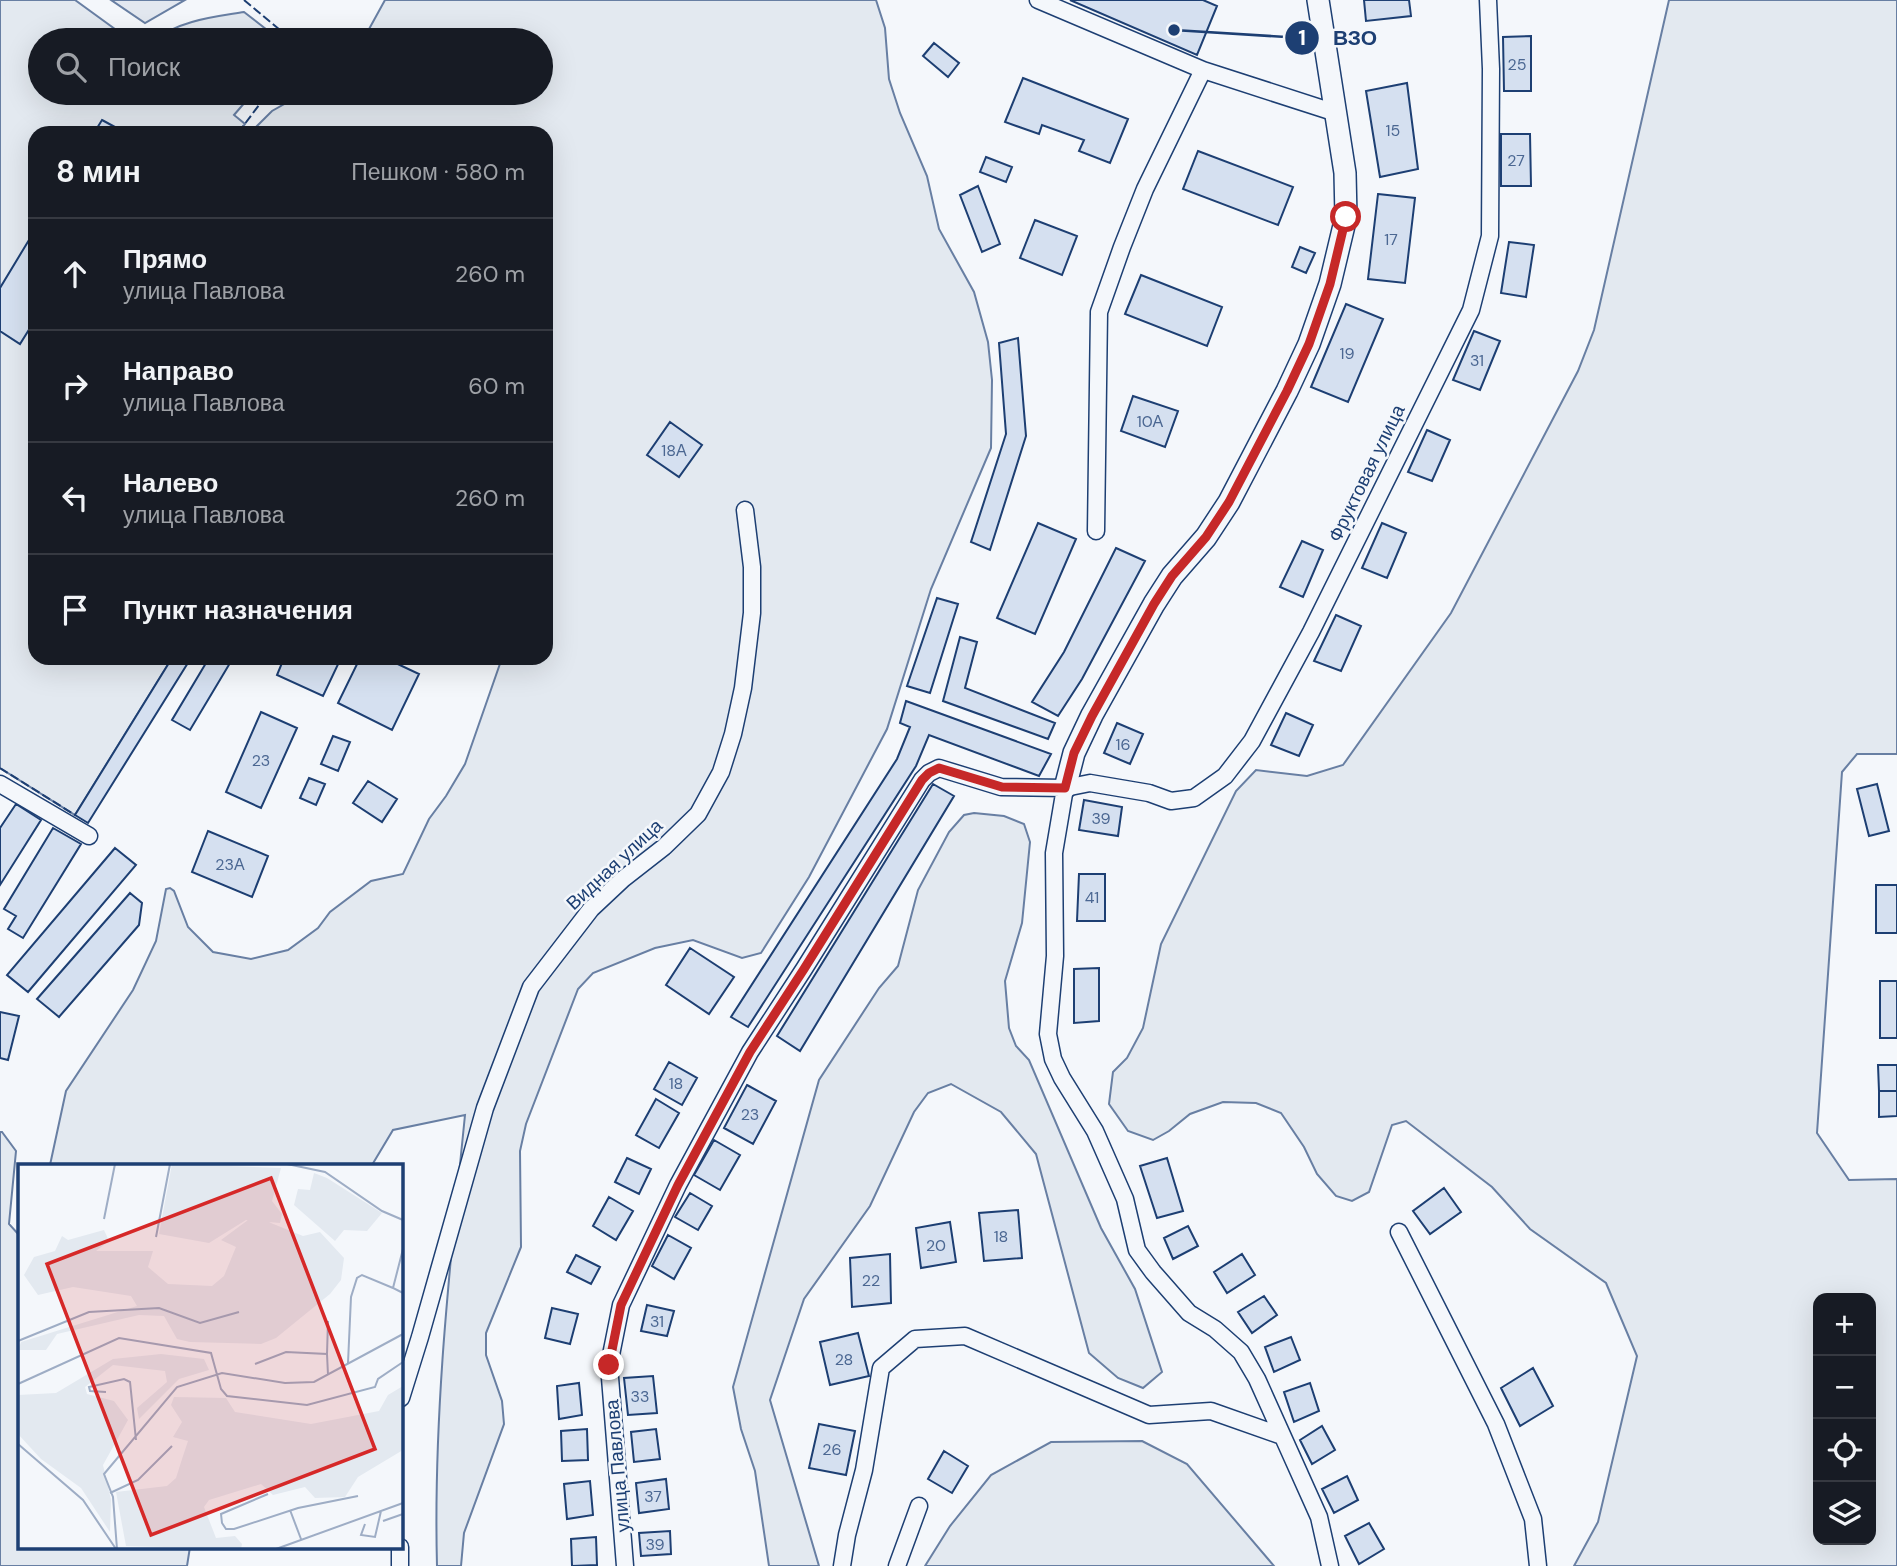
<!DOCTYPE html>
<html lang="ru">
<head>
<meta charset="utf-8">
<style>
	body { margin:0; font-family:"DM Sans",sans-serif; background:#20242c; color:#f1f3f6 }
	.controls { position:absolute; right:21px; bottom:21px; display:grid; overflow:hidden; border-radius:14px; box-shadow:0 7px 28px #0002 }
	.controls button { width:63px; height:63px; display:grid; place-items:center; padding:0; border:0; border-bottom:2px solid #363941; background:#171b24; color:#f1f3f6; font:35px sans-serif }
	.stop { position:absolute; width:21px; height:21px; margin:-16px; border:5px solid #c62828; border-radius:50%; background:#fff }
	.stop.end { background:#c62828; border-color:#fff; box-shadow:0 2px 7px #0008 }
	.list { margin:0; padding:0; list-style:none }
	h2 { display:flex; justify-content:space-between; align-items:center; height:91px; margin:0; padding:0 28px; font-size:30px }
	h2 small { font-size:23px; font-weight:400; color:#9ea1a6 }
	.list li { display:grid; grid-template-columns:46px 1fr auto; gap:21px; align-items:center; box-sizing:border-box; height:112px; padding:0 28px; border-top:2px solid #363941 }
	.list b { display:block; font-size:26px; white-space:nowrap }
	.list p { margin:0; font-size:23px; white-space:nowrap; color:#9ea1a6 }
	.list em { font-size:23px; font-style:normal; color:#9ea1a6 }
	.icon { flex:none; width:38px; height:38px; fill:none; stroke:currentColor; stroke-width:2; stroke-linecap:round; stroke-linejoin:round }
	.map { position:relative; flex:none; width:1897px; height:1566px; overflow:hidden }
	.search { position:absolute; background:#171b24; box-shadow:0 7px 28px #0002; left:28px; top:28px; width:525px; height:77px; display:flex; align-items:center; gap:18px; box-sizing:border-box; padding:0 24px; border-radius:38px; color:#9ea1a6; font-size:26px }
	.panel { position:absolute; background:#171b24; box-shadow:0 7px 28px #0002; left:28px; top:126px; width:525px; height:539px; border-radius:21px }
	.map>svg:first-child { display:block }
	.green { fill:#e3e9f0; stroke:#687fa3; stroke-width:2; fill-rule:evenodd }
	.parking { fill:#e3e8f0; stroke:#687fa3; stroke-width:2 }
	.building { fill:#d5e0f0; stroke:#1d3f73; stroke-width:2 }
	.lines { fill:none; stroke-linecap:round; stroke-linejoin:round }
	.street-casing { stroke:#1d3f73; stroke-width:19 }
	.secondary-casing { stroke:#1d3f73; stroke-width:24 }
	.street { stroke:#f4f7fb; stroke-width:16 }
	.secondary { stroke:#f4f7fb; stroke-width:21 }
	.fence { stroke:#1d3f73; stroke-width:2; stroke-dasharray:9 3.5; stroke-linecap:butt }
	.route { stroke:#c62828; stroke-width:9 }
	.labels { text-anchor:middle; stroke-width:5; stroke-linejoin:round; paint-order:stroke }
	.number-label { font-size:16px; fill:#4b6792 }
	.street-label { font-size:19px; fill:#1d3f73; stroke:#f4f7fb }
	.inset-road { fill:none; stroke:#9eadc5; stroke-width:2 }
	.view { fill:#d62828; fill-opacity:0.15; stroke:#d62828; stroke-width:3.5 }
	.inset-edge { fill:none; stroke:#1d3f73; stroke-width:3.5 }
	.leader { fill:none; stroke:#1d3f73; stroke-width:2.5 }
	.callout-dot { fill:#1d3f73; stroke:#f4f7fb; stroke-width:2.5 }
	.mark-label { font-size:21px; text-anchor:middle; font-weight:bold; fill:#fff }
	.callout-label { font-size:21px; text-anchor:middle; font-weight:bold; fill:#1d3f73; stroke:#f4f7fb; stroke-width:5; stroke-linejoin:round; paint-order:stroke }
</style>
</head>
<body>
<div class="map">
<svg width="1897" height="1566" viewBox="0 0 1897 1566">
	<rect width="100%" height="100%" fill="#f4f7fb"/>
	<path class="green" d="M0,0H75L130,40H40V93H253L234,115L245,124L238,133H35V658H172L75,815L0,768Z
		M385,0H876L885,28L889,79L900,113L927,176L939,229L974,292L988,342L992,380L991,448L931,589L887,729L809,877L761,953L742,958L693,940L655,948L593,973L578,989L526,1124L520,1151L521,1247L486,1333V1355L502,1401L504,1424L464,1533L461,1566H437C433,1415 450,1265 465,1115L393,1130L372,1165H50L66,1091L133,990L156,941L166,889L170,888L174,891L188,927L213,952L251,959L288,950L318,928L330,912L371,881L403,874L429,819L446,796L465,764L502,658H546V133H250L272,111L304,93H541V40H363Z
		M1669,0H1897V754H1857L1842,772L1817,1133L1849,1180L1897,1179V1566H1574L1598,1522L1637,1356L1606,1283L1530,1229L1492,1187L1406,1121L1392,1125L1369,1192L1352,1201L1336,1196L1317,1174L1304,1147L1281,1113L1256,1103L1223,1102L1190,1114L1169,1131L1153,1140L1128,1131L1109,1104L1113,1072L1127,1058L1143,1028L1161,944L1236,791L1256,770L1307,776L1343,765L1451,613L1578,371L1594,330ZM1871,1298V1540H1818V1298Z
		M244,12L280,40H155C180,20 214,17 244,12Z
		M974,813L1004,816L1024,824L1030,842L1022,923L1005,981L1009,1028L1016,1046L1029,1060L1101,1228L1135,1289L1162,1372L1143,1388L1118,1378L1089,1353L1036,1154L1001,1112L951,1084L928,1093L914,1112L870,1206L804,1299L770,1400L819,1566H769L755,1471L741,1429L733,1387L819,1080L879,988L898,966L918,890L949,832L964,815Z
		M0,1132H2L16,1151L9,1224L19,1235V1547H190L187,1566H0Z
		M1142,1441L1187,1464L1274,1566H925L950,1526L991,1475L1051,1442Z"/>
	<path class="parking" d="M111,0H185L145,23Z"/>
	<path class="building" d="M1070,0H1203L1217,6L1197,55Z
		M1364,0H1409L1411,16L1366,21Z
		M1531,36V91H1504L1503,37Z
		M934,43L959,63L948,77L923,56Z
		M1023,78L1128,119L1110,163L1079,151L1084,140L1042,125L1039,134L1005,122Z
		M1407,83L1418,169L1380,177L1366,91Z
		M102,120L126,133H94Z
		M1501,134H1530L1531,186H1501Z
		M1198,151L1293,187L1278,225L1183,189Z
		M986,157L1012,167L1006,182L980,172Z
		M978,186L1000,244L982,252L960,195Z
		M1378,194L1415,198L1405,283L1368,279Z
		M1035,220L1077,236L1062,275L1020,258Z
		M35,230V320L20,344L0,331V288Z
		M1509,242L1534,245L1526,297L1501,293Z
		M1300,247L1315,253L1306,273L1292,267Z
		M1141,275L1222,307L1207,346L1125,314Z
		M1346,304L1383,319L1348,402L1311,387Z
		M1474,331L1500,341L1480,390L1453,380Z
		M1018,338L1026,436L990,550L971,542L1006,434L999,343Z
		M1133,396L1178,411L1165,447L1121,431Z
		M670,422L702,445L679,477L647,455Z
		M1427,430L1450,440L1432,481L1408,472Z
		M1038,523L1076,539L1035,634L997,618Z
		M1382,523L1406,533L1387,578L1362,568Z
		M1302,541L1323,550L1303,597L1280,587Z
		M1116,548L1145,561L1082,679L1058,716L1032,702L1064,652Z
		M937,598L958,604L930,693L907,686Z
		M1336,615L1361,626L1341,671L1314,661Z
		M960,637L977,642L965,688L1055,723L1048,739L943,701Z
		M172,658H191L88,823L75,815Z
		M209,658H233L190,730L172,720Z
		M284,658H341L323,696L277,675Z
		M360,658H385L419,674L392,730L338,703Z
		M906,701L1051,754L1039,776L929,735L916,766L748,1027L731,1017L897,759L910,727L900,723Z
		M261,712L297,728L261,808L226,792Z
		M1286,713L1313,725L1299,756L1271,745Z
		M1117,723L1143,734L1130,764L1104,753Z
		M333,736L350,742L338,771L321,764Z
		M309,778L325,784L316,805L300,798Z
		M368,781L397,799L382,822L353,803Z
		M933,784L954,796L800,1051L777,1036Z
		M1877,784L1889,831L1869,836L1857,789Z
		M1084,800L1122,807L1118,836L1079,830Z
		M16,804L41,820L0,885V828Z
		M53,828L81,844L23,938L8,929L16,916L4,909Z
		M208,831L268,856L252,897L192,872Z
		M115,848L136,865L28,992L7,975Z
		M1079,874H1105V921H1077Z
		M1876,885H1897V933H1876Z
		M130,893L142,903L139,925L59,1017L37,999Z
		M690,948L734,977L709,1014L666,985Z
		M1099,968V1021L1074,1023V969Z
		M1880,981H1897V1038H1880Z
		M0,1012L19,1016L8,1060L0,1058Z
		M669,1062L697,1078L682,1105L654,1089Z
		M1878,1065H1897V1091H1879Z
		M747,1085L776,1101L753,1144L724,1128Z
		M1879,1091H1897V1116L1879,1117Z
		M656,1099L679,1113L659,1148L636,1135Z
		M714,1140L740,1155L720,1190L694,1175Z
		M627,1158L651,1169L639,1194L615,1182Z
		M1167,1158L1183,1211L1157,1218L1140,1166Z
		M1444,1188L1461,1212L1430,1234L1413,1211Z
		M690,1193L712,1206L698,1230L675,1217Z
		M609,1197L633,1211L616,1240L593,1226Z
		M1018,1210L1022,1258L984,1261L979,1213Z
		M950,1222L956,1262L921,1268L916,1228Z
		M1188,1226L1198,1246L1173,1259L1164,1238Z
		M668,1235L691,1248L674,1279L652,1266Z
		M890,1254L891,1303L852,1307L850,1258Z
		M1242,1254L1255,1275L1227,1293L1214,1272Z
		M576,1255L600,1267L591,1284L567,1272Z
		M1264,1296L1277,1315L1252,1333L1238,1312Z
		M647,1305L674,1311L667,1336L641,1331Z
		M552,1308L578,1314L570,1344L545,1338Z
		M858,1333L869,1376L830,1385L820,1342Z
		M1291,1337L1300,1360L1274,1372L1265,1347Z
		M1533,1368L1553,1406L1520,1426L1501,1388Z
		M653,1376L657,1413L628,1415L624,1378Z
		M579,1383L582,1415L559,1419L557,1386Z
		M1310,1383L1319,1411L1294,1422L1284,1392Z
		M819,1424L855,1431L846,1475L809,1468Z
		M1322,1426L1335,1450L1312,1464L1300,1440Z
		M587,1429L588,1460L562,1461L561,1431Z
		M656,1429L660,1459L634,1462L631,1432Z
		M944,1451L968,1466L952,1493L928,1479Z
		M1347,1476L1358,1500L1334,1513L1322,1489Z
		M666,1479L669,1509L639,1513L636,1483Z
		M590,1481L593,1515L567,1519L564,1484Z
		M1369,1523L1384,1549L1359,1564L1345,1536Z
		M670,1531L671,1554L641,1556L639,1533Z
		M596,1537L597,1565L572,1566L571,1539Z"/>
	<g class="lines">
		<g class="street-casing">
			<path id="street" d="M1038,0L1203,70
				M1096,531L1099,312L1122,247L1145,189L1203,70L1336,113
				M0,784L89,836
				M1065,788L1054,853L1055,956L1048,1034L1053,1059L1062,1078L1095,1131L1125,1199L1137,1250L1153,1272L1189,1313L1215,1329L1241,1352L1257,1379L1319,1517L1330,1566
				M1399,1232L1496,1424L1533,1519L1538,1566
				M401,1398L420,1337L485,1108L531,987L591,909L623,879L664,847L698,814L721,772L733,734L743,688L752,613V567L745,510
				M400,1547V1566
				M625,1566L609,1365L621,1305L678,1185L750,1052L804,969L922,780L929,773L939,768L1001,787L1065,788L1090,783L1149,793L1171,801L1194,798L1225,776L1252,741L1311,632L1471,310L1490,236L1491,69L1488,0
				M842,1566L847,1535L864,1470L881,1368L915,1339L965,1336L1149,1415L1211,1411L1282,1436
				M897,1566L919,1506"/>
		</g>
		<g class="secondary-casing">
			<path id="secondary" d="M1065,788L1074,753L1092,715L1154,604L1172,576L1206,537L1229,502L1287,391L1309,344L1330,284L1346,217L1345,173L1318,0"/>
		</g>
		<use href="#street" class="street"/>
		<use href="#secondary" class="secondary"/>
		<path class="fence" d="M244,0L292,40
			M238,133L268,93
			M0,768L75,815"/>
	</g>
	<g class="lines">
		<path class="route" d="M609,1365L621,1305L678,1185L750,1052L804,969L922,780L929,773L939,768L1002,787L1065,788L1074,753L1092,716L1154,604L1172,576L1206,537L1229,502L1287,391L1309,344L1330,284L1346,217"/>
	</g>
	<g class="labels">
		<g class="number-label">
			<text x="1517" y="70">25</text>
			<text x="1393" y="136">15</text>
			<text x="1516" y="166">27</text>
			<text x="1391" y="245">17</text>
			<text x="1347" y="359">19</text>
			<text x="1477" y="366">31</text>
			<text x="1150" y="427">10А</text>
			<text x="674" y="456">18А</text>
			<text x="1123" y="750">16</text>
			<text x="261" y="766">23</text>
			<text x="1101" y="824">39</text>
			<text x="230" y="870">23А</text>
			<text x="1092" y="903">41</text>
			<text x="676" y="1089">18</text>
			<text x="750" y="1120">23</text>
			<text x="1001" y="1242">18</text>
			<text x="936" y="1251">20</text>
			<text x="871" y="1286">22</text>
			<text x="657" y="1327">31</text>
			<text x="844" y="1365">28</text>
			<text x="640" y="1402">33</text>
			<text x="832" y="1455">26</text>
			<text x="653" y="1502">37</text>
			<text x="655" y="1550">39</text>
		</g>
		<g class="street-label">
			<text transform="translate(1366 473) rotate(-64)" y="7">Фруктовая улица</text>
			<text transform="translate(614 864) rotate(-43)" y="7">Видная улица</text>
			<text transform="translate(617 1466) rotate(-95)" y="7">улица Павлова</text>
		</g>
	</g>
	<g transform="translate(18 1164)">
		<rect width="385" height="385" fill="#f4f7fb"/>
		<path d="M154,0L263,4L254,37L264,50L262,59L228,56L191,79L141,70ZM296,9L309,14L364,49L349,67L326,66L317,77L276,41L280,25L292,26ZM230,56L248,57L285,72L302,68L326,94L323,116L312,130L258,174L243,180L172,178L159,175L146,152L121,151L39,170L28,186H0L3,178L119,142L113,132L55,123L20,131L6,111L16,93L37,87L44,72L50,76L86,66L91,77L78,87H135L130,103L150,120L194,122L206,112L218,83L203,76ZM143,190L186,195L191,206L161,215L121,255L119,244L149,218L147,207L95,201L67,223L69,230L96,237L110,256L85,301L93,336L92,368L63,324L23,295L0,270V231L38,229L95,195ZM385,222V286L340,313L327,333L297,334L287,323L255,331L243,320L191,336L186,343L198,374L217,372L224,380L223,385L108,382L98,328L149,322L158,314L165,292L170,277L155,273L164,258L153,241L156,233L208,234L217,248L293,260L361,247L370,231Z" fill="#e3e9f0"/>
		<path class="inset-road" d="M269,0L307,8L364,47L385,56M86,55L97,0M138,73L152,0M385,85L375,124L385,129M0,177L71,148L141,144L182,159L221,148M309,190L310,157M330,199L333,133L339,114L344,111L375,124M237,200L268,188L309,190L310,211M0,220L101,174L193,189L203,225L209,232L289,241L357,223L360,215L385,198M88,228L72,227L71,223L106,215L112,218L118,276M0,280L65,336L98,385M92,329L120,316L154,282M250,330L203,350L204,359L208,365H216L280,344L340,332M272,346L283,375M365,357L385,350M347,360L343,371L357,373L363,347M99,385L95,333L86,310L159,223L204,209L267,219L296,218L385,170M258,385L385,339"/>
		<path class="view" d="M253,14L357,285L133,371L29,100Z"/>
		<rect width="385" height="385" class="inset-edge"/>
	</g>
	<path class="leader" d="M1174 30L1302 38"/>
	<g class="callout-dot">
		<circle cx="1174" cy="30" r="7"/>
		<circle cx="1302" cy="38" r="18"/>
	</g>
	<g class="mark-label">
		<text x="1302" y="45">1</text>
	</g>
	<g class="callout-label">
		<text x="1355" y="45">ВЗО</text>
	</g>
</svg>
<div class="controls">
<button>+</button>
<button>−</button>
<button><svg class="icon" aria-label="locate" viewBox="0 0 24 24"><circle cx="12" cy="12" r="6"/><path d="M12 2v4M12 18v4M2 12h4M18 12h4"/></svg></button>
<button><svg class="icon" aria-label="layers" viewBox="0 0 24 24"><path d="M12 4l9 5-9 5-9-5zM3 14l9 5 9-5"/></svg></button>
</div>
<div class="stop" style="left:1346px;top:217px"></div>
<div class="stop end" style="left:609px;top:1365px"></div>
<div class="search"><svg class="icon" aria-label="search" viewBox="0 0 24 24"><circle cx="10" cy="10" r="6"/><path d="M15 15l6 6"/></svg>Поиск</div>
<section class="panel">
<h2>8 мин<small>Пешком · 580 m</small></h2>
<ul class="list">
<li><svg class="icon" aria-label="ahead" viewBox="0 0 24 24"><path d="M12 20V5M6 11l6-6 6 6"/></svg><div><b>Прямо</b><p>улица Павлова</p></div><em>260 m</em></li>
<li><svg class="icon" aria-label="right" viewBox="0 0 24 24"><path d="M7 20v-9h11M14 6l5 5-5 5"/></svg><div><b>Направо</b><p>улица Павлова</p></div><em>60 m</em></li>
<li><svg class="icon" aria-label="left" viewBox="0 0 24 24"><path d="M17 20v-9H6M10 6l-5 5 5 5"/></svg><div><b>Налево</b><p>улица Павлова</p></div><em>260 m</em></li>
<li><svg class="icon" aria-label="arrive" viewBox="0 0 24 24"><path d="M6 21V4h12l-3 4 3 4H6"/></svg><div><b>Пункт назначения</b></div></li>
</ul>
</section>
</div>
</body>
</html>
